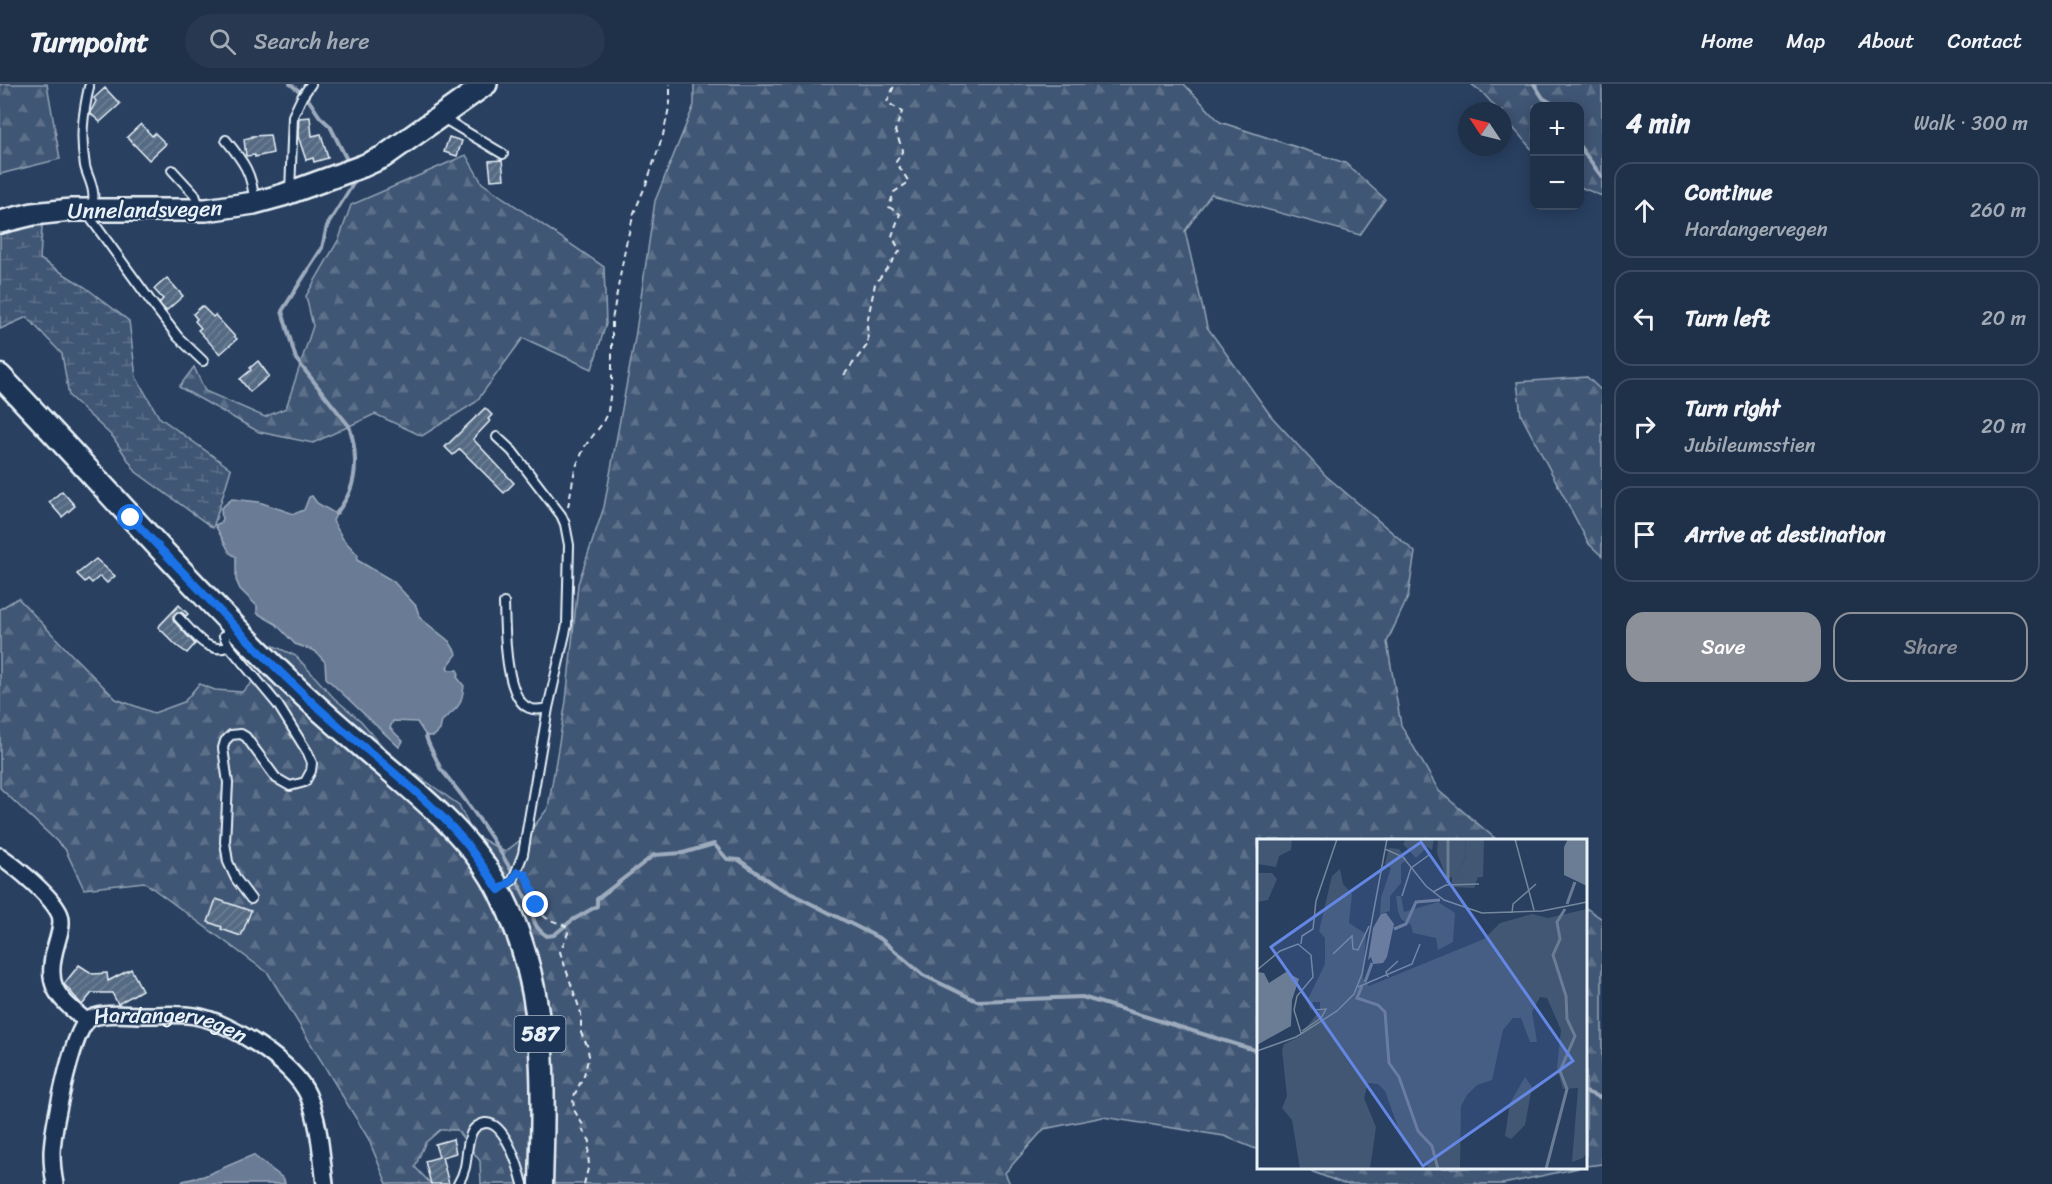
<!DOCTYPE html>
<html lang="en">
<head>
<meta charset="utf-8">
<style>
	body { margin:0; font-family:Sriracha,sans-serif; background:#273850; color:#f1f3f6 }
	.controls { position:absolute; right:18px; top:18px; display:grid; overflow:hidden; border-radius:12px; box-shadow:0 3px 15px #0003 }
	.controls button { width:54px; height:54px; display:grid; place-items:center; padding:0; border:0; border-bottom:2px solid #3c4b61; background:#1f3049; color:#f1f3f6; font:30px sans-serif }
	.compass { position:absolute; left:1458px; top:18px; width:54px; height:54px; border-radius:50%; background:#1f3049; box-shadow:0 3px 15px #0003; rotate:305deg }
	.stop { position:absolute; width:18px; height:18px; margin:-14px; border:4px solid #1a73e8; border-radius:50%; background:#fff }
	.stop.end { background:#1a73e8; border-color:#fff; box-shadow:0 2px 6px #0008 }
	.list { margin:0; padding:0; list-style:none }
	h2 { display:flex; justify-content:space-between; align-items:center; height:78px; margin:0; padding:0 24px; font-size:26px }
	h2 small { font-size:20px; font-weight:400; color:#a1a9b4 }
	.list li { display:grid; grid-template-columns:39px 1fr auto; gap:18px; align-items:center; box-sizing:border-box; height:96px; margin:0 12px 12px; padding:0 12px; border:2px solid #3c4b61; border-radius:18px }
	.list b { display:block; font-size:22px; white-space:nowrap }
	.list p { margin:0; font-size:20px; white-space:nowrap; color:#a1a9b4 }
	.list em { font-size:20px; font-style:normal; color:#a1a9b4 }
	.actions { display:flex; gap:12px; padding:18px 24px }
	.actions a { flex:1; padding:14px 0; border:2px solid #8c9099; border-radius:18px; text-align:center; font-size:21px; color:#8c9099 }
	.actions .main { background:#8c9099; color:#fff }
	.icon { flex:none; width:33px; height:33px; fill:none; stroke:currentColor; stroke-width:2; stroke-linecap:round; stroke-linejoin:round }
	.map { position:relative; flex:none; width:1602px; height:1100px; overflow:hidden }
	header { display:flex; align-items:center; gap:36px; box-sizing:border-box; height:84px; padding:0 30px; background:#1f3049; border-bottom:2px solid #3c4b61 }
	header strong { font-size:28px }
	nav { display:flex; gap:33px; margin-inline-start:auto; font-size:21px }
	.search { width:420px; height:54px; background:#273850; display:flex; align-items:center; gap:15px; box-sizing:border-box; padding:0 21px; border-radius:33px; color:#a1a9b4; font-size:22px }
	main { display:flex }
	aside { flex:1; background:#1f3049 }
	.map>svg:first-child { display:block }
	.forest { fill:url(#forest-firs); stroke:#94a4b6; stroke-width:1.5 }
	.wetland { fill:url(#wetland-marsh); stroke:#94a4b6; stroke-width:1.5 }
	.water { fill:#6b7c95; stroke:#9dabbd; stroke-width:1.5 }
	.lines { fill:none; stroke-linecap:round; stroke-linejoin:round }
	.stream { stroke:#9dabbd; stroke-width:4 }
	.building { fill:url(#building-hatch); stroke:#e8f1f8; stroke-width:1.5 }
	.service-casing { stroke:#e8f1f8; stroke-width:12 }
	.minor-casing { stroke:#e8f1f8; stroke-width:20 }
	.secondary-casing { stroke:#e8f1f8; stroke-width:26 }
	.primary-casing { stroke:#e8f1f8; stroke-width:27 }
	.path { stroke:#e8f1f8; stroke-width:2; stroke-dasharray:6 4.5; stroke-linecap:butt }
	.service { stroke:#1d3557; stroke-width:8 }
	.minor { stroke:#1d3557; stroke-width:15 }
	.secondary { stroke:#1d3557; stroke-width:21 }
	.primary { stroke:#1d3557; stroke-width:22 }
	.route { stroke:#1a73e8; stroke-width:8 }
	.labels { text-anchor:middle; stroke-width:4.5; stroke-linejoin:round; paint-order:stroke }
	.shield { fill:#1d3557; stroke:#abb9c8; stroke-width:1.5 }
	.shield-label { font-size:21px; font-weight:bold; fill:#e8f1f8 }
	.street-label { font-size:22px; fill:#e8f1f8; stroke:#1d3557 }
	.inset-river { fill:none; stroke:#6b7c95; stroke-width:3 }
	.inset-road { fill:none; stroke:#75879d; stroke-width:1.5 }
	.view { fill:#6487e3; fill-opacity:0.15; stroke:#6487e3; stroke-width:3 }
	.inset-edge { fill:none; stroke:#e8f1f8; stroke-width:3 }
</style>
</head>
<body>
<header>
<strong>Turnpoint</strong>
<div class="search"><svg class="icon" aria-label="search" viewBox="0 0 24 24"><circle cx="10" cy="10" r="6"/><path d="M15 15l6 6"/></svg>Search here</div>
<nav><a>Home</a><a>Map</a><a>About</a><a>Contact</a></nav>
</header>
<main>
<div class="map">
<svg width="1602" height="1100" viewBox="0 0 1602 1100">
	<defs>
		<pattern id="forest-firs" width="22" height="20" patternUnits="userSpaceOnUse" patternTransform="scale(1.5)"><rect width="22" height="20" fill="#415774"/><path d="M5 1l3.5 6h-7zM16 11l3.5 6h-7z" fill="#5c7089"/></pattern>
		<pattern id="wetland-marsh" width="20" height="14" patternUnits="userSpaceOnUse" patternTransform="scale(1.5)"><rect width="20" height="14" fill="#415774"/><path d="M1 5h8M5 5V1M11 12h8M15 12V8" fill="none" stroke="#5c7089"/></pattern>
		<pattern id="building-hatch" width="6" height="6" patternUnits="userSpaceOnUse" patternTransform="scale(1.5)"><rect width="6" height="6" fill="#556a83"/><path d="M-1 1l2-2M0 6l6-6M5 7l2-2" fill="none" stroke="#6d8095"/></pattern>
	</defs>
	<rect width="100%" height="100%" fill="#294061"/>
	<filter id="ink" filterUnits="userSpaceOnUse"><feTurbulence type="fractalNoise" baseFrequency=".0167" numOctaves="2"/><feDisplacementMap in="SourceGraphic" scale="12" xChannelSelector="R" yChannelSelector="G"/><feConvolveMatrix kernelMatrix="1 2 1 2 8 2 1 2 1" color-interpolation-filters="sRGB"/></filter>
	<g filter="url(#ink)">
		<path class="forest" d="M0,0H47L60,75L0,90Z
			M694,0H1184L1220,38L1345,79L1385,115L1360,151L1211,110L1185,147L1207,243L1271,332L1325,391L1415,468L1408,513L1387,558L1401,641L1439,707L1497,756H1258V1066L1224,1052L1103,1033L1044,1045L1005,1089L1010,1100H481L480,1077L457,1046H440L425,1059L415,1083L431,1100H387L368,1054L268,889L144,798L84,805L65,765L0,704V525L18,514L70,569L116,615L154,629L184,618L199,600L215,606L242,608L264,587L272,561L296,572L334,614L361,637L391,672L459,721L473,750L505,768L529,749L548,724L566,617L578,500L604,423L635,254L655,117L694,21Z
			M1471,0H1602V112L1580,103V22H1534V68L1503,32V27H1499L1482,8Z
			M466,71L482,99L604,183L606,240L592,285L523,254L476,318L422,352L375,330L313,359L259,348L179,303L194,283L205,307L265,333L286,324L313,242L306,212L339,155L351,121Z
			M1587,293L1602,307V472L1589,460L1521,331L1517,298Z
			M1586,824L1602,835V1080L1586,1082Z
			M1303,1084H1579L1503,1100H1344Z"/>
		<path class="wetland" d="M0,128H43L40,175L85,203L129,237L136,293L159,333L231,385L213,444L136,388L113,353L69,312L62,270L27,233L0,245Z"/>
		<path class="water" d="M312,412L317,419L336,430L333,437L343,455L358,471L357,476L393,497L416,522L420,534L449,557L457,570L447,583L449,586H457L459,590L457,593L464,602C461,624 458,623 442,637L440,646L434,652H426L417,638L393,637L390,644L403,657L399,663L326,594L325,578L315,567L295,560L276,540L257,529V522L240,505L236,496V473L230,469L215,441L222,438L221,424L232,415L259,418L294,430L304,426L309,413Z
			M253,1071L284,1095L285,1100H181L183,1097L204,1092Z"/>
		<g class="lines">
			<path class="stream" d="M290,0L306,12L320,33L330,42L349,80
				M1534,0L1543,14L1556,22
				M1580,63L1602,93
				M336,430C341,423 346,416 349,409C358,389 356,362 349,342L296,275L282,227L322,164L327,142L356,95
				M426,652C429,664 436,672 440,684C474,725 505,771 528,818C536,834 530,841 547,852L554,851L571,837L597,822V815L654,771L683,769L714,760L727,775L739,776L774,801L881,855L923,891L977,917L1082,913L1258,967
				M1586,1008L1602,1014"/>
		</g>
		<path class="building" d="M105,4L120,20L100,38L90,29L96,17L94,14Z
			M310,33L312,52L321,50L328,74L314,78L313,74L306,76L298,52L299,34Z
			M141,40L152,52L155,49L166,60L149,76L127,53Z
			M270,51L273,69L255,73V71L246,72L244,55L252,53V52Z
			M449,53L462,57L457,72L444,68Z
			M502,76L504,95L491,96L489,77Z
			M167,194L183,212L166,227L159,219L163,215L154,205Z
			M202,222L213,233L215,231L237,255L220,270L198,246L201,244L195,237L197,235L193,230Z
			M258,277L269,292L250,308L240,295L251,286L250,284Z
			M485,324L492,331L488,335L490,337L473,355L514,399L504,409L460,365L453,371L445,363Z
			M62,407L75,422L62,433L49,418Z
			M96,475L115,492L107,499L100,492L92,499L88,495L85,498L77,490Z
			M179,521L188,530L186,532L181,528H177L173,532V536L195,560L187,569L177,562L158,543Z
			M216,815L251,827L241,852L221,845L222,843L208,838Z
			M79,881L93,890L107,889L108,897L131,885L142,906L118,920L112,909H92L82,921L64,900Z
			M453,1055L456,1069L442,1073L449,1100H431L425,1077L439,1073L435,1060Z"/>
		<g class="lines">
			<g class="service-casing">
				<path id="service" d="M89,3C83,30 80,54 85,82C87,91 92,99 93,108C95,118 90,126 91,135L152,219L178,253L203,277
					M443,34L503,70
					M226,56C243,77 253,90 254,118
					M172,86L195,111L200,125
					M290,107L293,32L302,13L311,0
					M497,353L512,367L561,431L565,440L569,461L567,541L548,624L523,770L513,796L502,804
					M504,519C505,543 504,614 529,624C535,627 542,625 548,624
					M179,534C193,548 208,572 229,562
					M234,543L224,552L229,562L278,621L308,669L312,679L311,687L305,698L290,702L276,694L246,653L241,650L231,651L225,657L223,664L228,699L225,758L228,778L236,795L251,815
					M458,1100C470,1080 464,1068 471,1050C473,1044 479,1040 485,1039C505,1037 519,1084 523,1100"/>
			</g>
			<g class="minor-casing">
				<g id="minor">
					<path d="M0,772C16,783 53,813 60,831C63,840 59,850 57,858C44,901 55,911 86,937"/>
					<path id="s1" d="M55,1100C53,1090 52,1079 52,1068C53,1045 71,952 87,937C98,927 131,931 145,931C162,931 178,929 195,932C229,937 294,979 308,1011C320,1040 321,1070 325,1100"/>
				</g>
			</g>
			<g class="secondary-casing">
				<path id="secondary" d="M0,138L33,130L71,126H206L254,119L283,111L363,82L383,73L486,0"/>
			</g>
			<g class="primary-casing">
				<path id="primary" d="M0,292C96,392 186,497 285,593C314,622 346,648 377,675C422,713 474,755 501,810C548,903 544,998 541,1100"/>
			</g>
			<path class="path" d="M844,291L868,260L867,239L875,200L900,167L892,152L900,130L889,123L894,108L909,98L896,78L903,66L895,47L902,28L887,18L895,0
				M568,423L575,385L585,362L602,340L608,327L612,299V236L626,160L634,129L647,98L663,51L670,19V0
				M526,793C532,805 535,826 545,833C551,838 560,838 567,843L568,849L560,868L581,929V949L587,961L589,972L584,991L573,1014L574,1026L583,1041V1047L590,1057L588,1070L589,1081L584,1100"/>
			<use href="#service" class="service"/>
			<use href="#minor" class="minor"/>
			<use href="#secondary" class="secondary"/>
			<use href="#primary" class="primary"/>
		</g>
	</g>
	<g class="lines" filter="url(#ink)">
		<path class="route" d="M131,434C191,496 249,560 313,619C363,666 421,705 465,758C477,773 488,790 499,806L513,796L517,788L525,790L534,810L536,821"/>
	</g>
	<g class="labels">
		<rect class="shield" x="514.5" y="932" width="51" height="36" rx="4.5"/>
		<g class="shield-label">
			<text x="540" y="957">587</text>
		</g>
		<g class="street-label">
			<text transform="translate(145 125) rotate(-1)" y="8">Unnelandsvegen</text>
			<text dy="8" stroke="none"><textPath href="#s1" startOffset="255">Hardangervegen</textPath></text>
		</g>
	</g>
	<g transform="translate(1257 755)">
		<rect width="330" height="330" fill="#294061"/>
		<path d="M0,0H35L34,11L22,17L19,28L0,25ZM149,0H177L175,11L170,8L159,19L146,5ZM208,0H227L226,38H221L217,49L195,48V35H201L209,17ZM83,30L86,45L95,55L92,84L109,95L106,139L112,147L227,100L243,84L275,75L291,79L330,70V314L326,319L315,323L321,249L306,250L300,229L304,191L290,159L283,158L275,173L280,203H273L264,179H256L246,191L235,241L220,246L210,256L204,267L203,330H173L146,302L128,252L121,245L111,244L107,259L119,288L113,330H43L35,281L25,269L30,257L25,211L27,205L42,198L63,171V163H56L54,172L50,162L68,125V99L62,92L75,37ZM0,34H15L20,40L11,61L0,63ZM139,57H144L147,73L181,63L198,74L196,103L181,111L179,99L156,94L154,86L144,80L141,72ZM268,238L275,248L268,286L254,300L248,297L253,264Z" fill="#415774"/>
		<path d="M181,0H208L209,17L201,35L190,40L180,14ZM132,9L142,10L150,21L144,25V44L133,57V72L123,75L124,59L134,29L128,25Z" fill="#415774"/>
		<path d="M311,0H330V47L307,36V8ZM129,74L137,85L130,118L126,124L116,125L114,118L111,121L116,89L124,75ZM0,133L7,134L12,144L29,133L42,140L35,161L34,187L0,206Z" fill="#6b7c95"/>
		<path class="inset-river" d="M191,0V44M310,65L318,43M137,90L149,85L159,63L183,61M108,143L115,124M105,147L100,159L121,166L128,173L132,224L142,238L161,292L175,307L181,330M289,330L310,250L303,232L318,197L310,180L309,157L296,116L303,100L300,83L308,70"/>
		<path class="inset-road" d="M258,0L277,71M128,10L146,18L169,47L187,61L225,74L285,72L330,63M176,53L189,46L222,45M145,57L154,29L172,16M255,74L256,65L279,45M44,105L45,97L56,90L59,62L80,0M76,115L95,97L96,110L101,111L112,87M0,131L23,112L41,105L54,116L56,138L40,157L37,171L44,194M131,138L129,133L141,122M101,148L155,125L163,105M45,192L64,179L69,170L57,171M0,212L39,198L80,172L97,155L105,135L130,0"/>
		<path class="view" d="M164,3L316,222L166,327L14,108Z"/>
		<rect width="330" height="330" class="inset-edge"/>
	</g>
</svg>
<div class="controls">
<button>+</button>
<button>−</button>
</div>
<svg class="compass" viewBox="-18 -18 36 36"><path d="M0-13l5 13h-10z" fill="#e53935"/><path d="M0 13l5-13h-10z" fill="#a1a9b4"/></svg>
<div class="stop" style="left:131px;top:434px"></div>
<div class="stop end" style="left:536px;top:821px"></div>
</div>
<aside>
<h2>4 min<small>Walk · 300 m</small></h2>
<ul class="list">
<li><svg class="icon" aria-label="ahead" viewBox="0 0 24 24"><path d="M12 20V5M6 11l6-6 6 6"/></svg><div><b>Continue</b><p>Hardangervegen</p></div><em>260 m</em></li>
<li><svg class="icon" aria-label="left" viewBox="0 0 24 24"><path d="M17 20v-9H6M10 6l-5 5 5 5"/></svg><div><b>Turn left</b></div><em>20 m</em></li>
<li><svg class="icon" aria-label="right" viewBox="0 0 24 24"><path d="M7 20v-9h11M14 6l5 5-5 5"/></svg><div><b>Turn right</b><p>Jubileumsstien</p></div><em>20 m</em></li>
<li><svg class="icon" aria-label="arrive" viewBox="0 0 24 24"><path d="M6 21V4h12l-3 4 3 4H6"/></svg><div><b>Arrive at destination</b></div></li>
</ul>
<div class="actions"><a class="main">Save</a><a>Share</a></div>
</aside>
</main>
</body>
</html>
